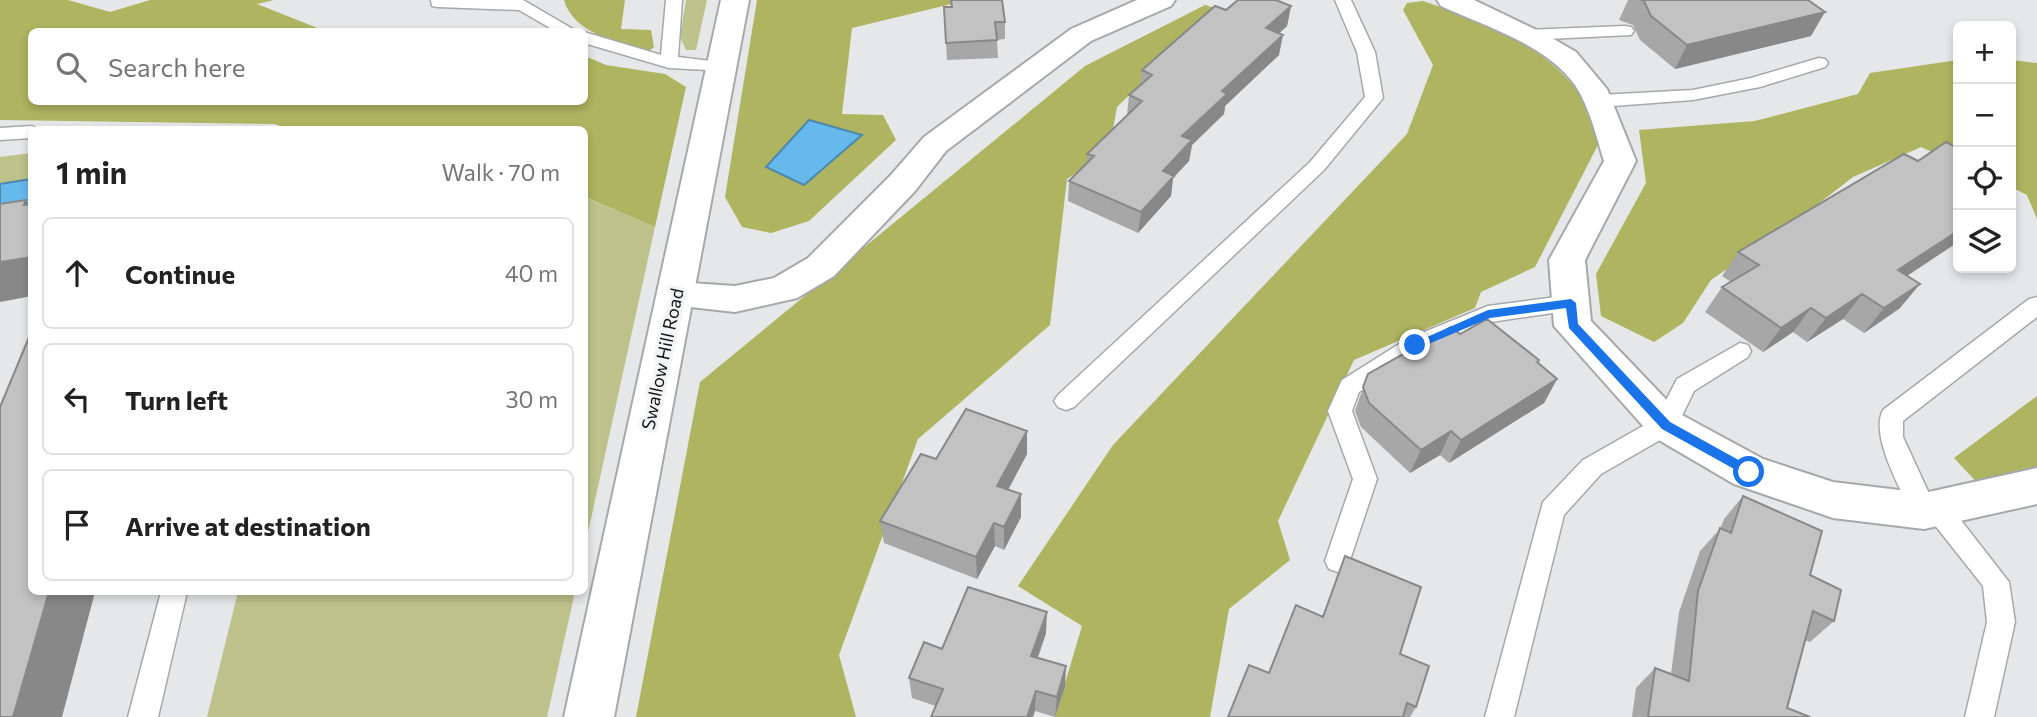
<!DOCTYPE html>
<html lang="en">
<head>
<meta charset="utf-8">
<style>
	body { margin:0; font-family:Commissioner,sans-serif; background:#f6f6f6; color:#222 }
	.controls { position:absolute; right:21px; top:21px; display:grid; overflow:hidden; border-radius:10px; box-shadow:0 4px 10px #0003 }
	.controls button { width:63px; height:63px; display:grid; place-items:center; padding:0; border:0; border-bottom:2px solid #e0e0e0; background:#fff; color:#222; font:35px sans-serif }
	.stop { position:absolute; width:21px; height:21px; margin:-16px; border:5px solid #1a73e8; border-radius:50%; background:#fff }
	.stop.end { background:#1a73e8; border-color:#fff; box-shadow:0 2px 7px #0008 }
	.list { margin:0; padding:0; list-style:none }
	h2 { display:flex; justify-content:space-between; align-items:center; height:91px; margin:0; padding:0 28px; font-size:30px }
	h2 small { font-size:23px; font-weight:400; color:#767676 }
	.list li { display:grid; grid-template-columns:46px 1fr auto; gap:21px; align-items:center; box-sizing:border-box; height:112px; margin:0 14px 14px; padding:0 14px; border:2px solid #e0e0e0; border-radius:10px }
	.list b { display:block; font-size:26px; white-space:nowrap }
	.list em { font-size:23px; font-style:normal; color:#767676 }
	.icon { flex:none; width:38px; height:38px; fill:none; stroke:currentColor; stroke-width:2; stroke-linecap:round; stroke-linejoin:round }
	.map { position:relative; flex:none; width:2037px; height:717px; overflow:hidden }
	.search { position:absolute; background:#fff; box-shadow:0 4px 10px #0003; left:28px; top:28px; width:560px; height:77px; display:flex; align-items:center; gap:18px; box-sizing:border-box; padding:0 24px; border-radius:10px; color:#767676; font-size:26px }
	.panel { position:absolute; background:#fff; box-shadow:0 4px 10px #0003; left:28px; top:126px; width:560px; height:469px; border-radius:10px }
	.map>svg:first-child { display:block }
	.green { fill:#bdc28b }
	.forest { fill:#aeb45f }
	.water { fill:#66b9ed; stroke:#4e88ac; stroke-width:2 }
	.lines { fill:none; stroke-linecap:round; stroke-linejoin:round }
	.service-casing { stroke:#a7a8a9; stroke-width:3 }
	.minor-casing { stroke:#a7a8a9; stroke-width:4 }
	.tertiary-casing { stroke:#a7a8a9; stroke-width:4 }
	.service { fill:#fff; fill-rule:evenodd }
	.minor { fill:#fff; fill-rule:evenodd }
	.tertiary { fill:#fff; fill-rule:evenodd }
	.wall { fill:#a8a7a7 }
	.shaded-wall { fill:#888 }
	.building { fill:#c3c2c2; stroke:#888; stroke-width:2 }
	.route { fill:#1a73e8 }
	.labels { text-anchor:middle; stroke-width:7; stroke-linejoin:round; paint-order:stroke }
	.street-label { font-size:18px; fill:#151515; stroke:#f3f4f5 }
</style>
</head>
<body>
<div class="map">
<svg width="2037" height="717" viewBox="0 0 2037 717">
	<rect width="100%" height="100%" fill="#e6e7e8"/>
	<path class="green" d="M686,0H707L696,50H686L680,37Z
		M31,153V238L0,243V157Z
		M584,197L655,227L585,546H584Z
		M238,592H575L547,717H207Z"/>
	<path class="forest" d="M0,0H68L110,12L150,0H274L257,4L325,31L32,32V102H584L585,56L606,65L665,74L686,87L655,227L585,197L584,130H290L275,124L0,120Z
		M564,0H625L621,29L651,30L654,47L647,53C619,43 573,33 564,0Z
		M757,0H968L852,28L842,114L883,115L896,140L809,221L771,233L742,227L725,197Z
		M1423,1C1477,19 1551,47 1582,98C1590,111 1594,129 1599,143L1535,267L1481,292L1475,308L1354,360L1278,521L1290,560L1229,609L1210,717H1055L1082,626L1018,586L1113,445L1407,134L1433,65L1403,10L1407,3Z
		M1205,5L1218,9L1117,107L1109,151L1067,179L1050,325L918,439L839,655L856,717H636L700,382L1085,66Z
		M1958,60V164L1921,147L1853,177L1800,218L1711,280L1683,323L1654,342L1601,316L1596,274L1646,183L1639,130L1755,121L1858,94L1870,73Z
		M2011,60L2037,63V219L2027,195L2011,187Z
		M2037,396V469L1984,490L1954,458Z"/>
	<path class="water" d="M809,120L862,135L804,185L766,167Z
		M31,179V203L0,208V184Z"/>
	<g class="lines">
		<g class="service-casing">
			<path id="service" d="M431,0H523L578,32H557L519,10L438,7L432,6Z
				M666,0H682L678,57L728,63L731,67L728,71L669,68L584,43V32L661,55Z
				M1335,0H1351L1375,52L1383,98L1324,170L1074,407L1066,410L1058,407L1054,401L1058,395L1310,162L1365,97L1357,52Z
				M1625,26L1631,27L1634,31L1631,35L1525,40L1516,35L1525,30Z
				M1819,58L1825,59L1828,63L1825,67L1760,87L1693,100L1600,107L1591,101L1600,95L1693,90L1751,78Z
				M32,126L40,130H32V138L0,140V128Z
				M1571,295L1579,297L1582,303L1579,309L1491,322L1423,351L1359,392L1352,411L1377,479L1347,569L1338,572L1329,569L1325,561L1353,479L1328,411L1342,380L1407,339L1488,306Z
				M2037,297V317L1903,421V437L1932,500L1946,501L2009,582L2015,622L1994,717H1965L1987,622L1983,586L1930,519L1924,522L1915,519C1903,494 1869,436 1883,410L2029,299Z
				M1740,343L1748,345L1751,351L1748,357L1694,391L1674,432L1601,474L1564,515L1514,717H1485L1543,502L1583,460L1657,418L1677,379Z
				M161,592H187L158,717H128Z"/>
		</g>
		<g class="minor-casing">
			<path id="minor" d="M1137,0H1175L1171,6L1091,41L946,151L915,191L834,276L797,298L735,312L663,304L658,295L663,286L676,282L735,286L774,278L808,258L891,175L924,137L1071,29Z
				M1437,0H1474L1545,34L1576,52L1607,89L1636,161L1585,260L1591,321L1680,414L1763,459L1833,482L1924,493L2037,468V504L1924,529L1833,518L1734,484L1652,436L1554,326L1549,260L1604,161C1596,136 1590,108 1575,85C1546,44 1484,26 1441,6Z"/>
		</g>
		<g class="tertiary-casing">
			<path id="tertiary" d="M721,0H749L614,717H564Z"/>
		</g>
		<use href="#service" class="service"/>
		<use href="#minor" class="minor"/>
		<use href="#tertiary" class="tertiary"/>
	</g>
	<path class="wall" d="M1628,0H1808L1811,36L1675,69L1640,40L1633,25L1619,20Z
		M1291,6L1287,26L1279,33V55L1225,106L1224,114L1192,145L1189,161L1173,178L1171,196L1138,233L1068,201L1069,181L1087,163V154L1127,115L1129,95L1140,85L1142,70L1226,10Z
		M944,7L1005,22V39L997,40L998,58L947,60Z
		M1958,148V242L1907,276L1900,308L1864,333L1843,319L1807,342L1793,332L1763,352L1705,312L1722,287L1731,282L1722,276L1738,252L1918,161Z
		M1460,334L1539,360L1538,363L1557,379L1544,403L1449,463L1440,455L1410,473L1361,427L1355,411L1368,374Z
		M1027,454L1008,490L1021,494V517L1004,550L995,546L977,579L884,543L880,521L936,459Z
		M1743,496L1810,575L1834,621L1810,642L1805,640L1787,708L1810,717H1632L1636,688L1655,668L1671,674L1679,612L1700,551L1720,529L1724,519Z
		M1345,556L1400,654L1416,707L1410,717H1228L1322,617Z
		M1046,633L1038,658L1065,686L1055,717L1035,711L936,706L912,698L909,678L942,649Z"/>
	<path class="shaded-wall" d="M1291,6L1287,26L1263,49L1266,28Z
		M1825,12L1811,36L1675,69L1687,45Z
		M1283,35L1279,55L1225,106L1224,114L1192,145L1189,161L1173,178L1171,196L1138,233L1141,212L1182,136L1222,91Z
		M1958,231V242L1878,295L1898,270Z
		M32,257V296L0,302V262Z
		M1920,284L1900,308L1864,333L1884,308Z
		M1862,294L1843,319L1807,342L1826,318Z
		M1811,308L1793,332L1763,352L1781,328Z
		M1557,379L1544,403L1449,463L1461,440Z
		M1027,431V454L998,509L997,486Z
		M1451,431L1440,455L1410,473L1421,450Z
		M1021,494V517L1004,550V527Z
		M994,523L995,546L977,579L976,557Z
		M49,592H95L62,717H13Z
		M1047,612L1046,633L1031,676V656Z
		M1066,666L1065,686L1055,717L1057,697Z
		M1036,691L1035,711L1033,717H1027Z"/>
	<path class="building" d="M951,0H1002L1005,22H995L997,40L946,43L944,7H952Z
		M1238,0H1276L1291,6L1266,28L1283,35L1222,91L1227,94L1182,136L1192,140L1163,171L1174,176L1141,212L1069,181L1094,156L1087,154L1142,101L1129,95L1152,75L1142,70L1215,6L1226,10Z
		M1641,0H1808L1825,12L1687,45L1651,16L1644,1Z
		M1946,142L1958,148V231L1898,270L1920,284L1884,308L1862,294L1826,318L1811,308L1781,328L1722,287L1759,265L1738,252L1904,154L1918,161Z
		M26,200L24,205L32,204V257L0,262V204Z
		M1487,319L1539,360L1537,362L1557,379L1461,440L1451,431L1421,450L1369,403L1363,387L1368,374L1451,327L1460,334Z
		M32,330V592H49L13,717H0V407Z
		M966,409L1027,431L997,486L1021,494L1004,527L994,523L976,557L880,521L921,454L936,459Z
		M1743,496L1822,531L1810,575L1841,590L1834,621L1813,611L1787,708L1810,717H1648L1655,668L1689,681L1698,591L1720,528L1731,533Z
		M1345,556L1421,587L1400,654L1429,666L1416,707L1407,703L1403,717H1228L1249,665L1269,673L1296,605L1323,617Z
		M968,587L1047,612L1031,656L1066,666L1057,697L1036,691L1027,717H931L943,689L909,678L924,642L942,649Z"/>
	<path class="route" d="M1571,299L1576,303L1578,324L1670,422L1753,468V475H1745L1662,429L1569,328L1566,308L1490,318L1419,348L1409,345L1488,310Z"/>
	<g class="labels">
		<g class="street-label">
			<text transform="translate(663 359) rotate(-78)" y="6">Swallow Hill Road</text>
		</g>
	</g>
</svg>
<div class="controls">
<button>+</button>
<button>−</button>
<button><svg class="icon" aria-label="locate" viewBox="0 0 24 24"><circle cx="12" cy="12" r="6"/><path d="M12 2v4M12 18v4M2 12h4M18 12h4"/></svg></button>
<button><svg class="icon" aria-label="layers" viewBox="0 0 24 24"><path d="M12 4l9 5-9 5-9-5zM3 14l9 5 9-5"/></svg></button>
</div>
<div class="stop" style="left:1749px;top:472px"></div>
<div class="stop end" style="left:1415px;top:345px"></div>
<div class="search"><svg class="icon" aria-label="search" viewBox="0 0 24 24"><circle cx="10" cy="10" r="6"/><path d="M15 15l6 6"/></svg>Search here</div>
<section class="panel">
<h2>1 min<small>Walk · 70 m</small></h2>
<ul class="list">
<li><svg class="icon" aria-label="ahead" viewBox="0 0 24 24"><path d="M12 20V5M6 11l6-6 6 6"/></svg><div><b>Continue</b></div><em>40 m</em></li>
<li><svg class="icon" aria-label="left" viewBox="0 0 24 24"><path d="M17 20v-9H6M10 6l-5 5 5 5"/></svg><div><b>Turn left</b></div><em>30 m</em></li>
<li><svg class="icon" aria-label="arrive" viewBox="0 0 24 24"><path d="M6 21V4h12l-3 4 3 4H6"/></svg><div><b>Arrive at destination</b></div></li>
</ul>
</section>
</div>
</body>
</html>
